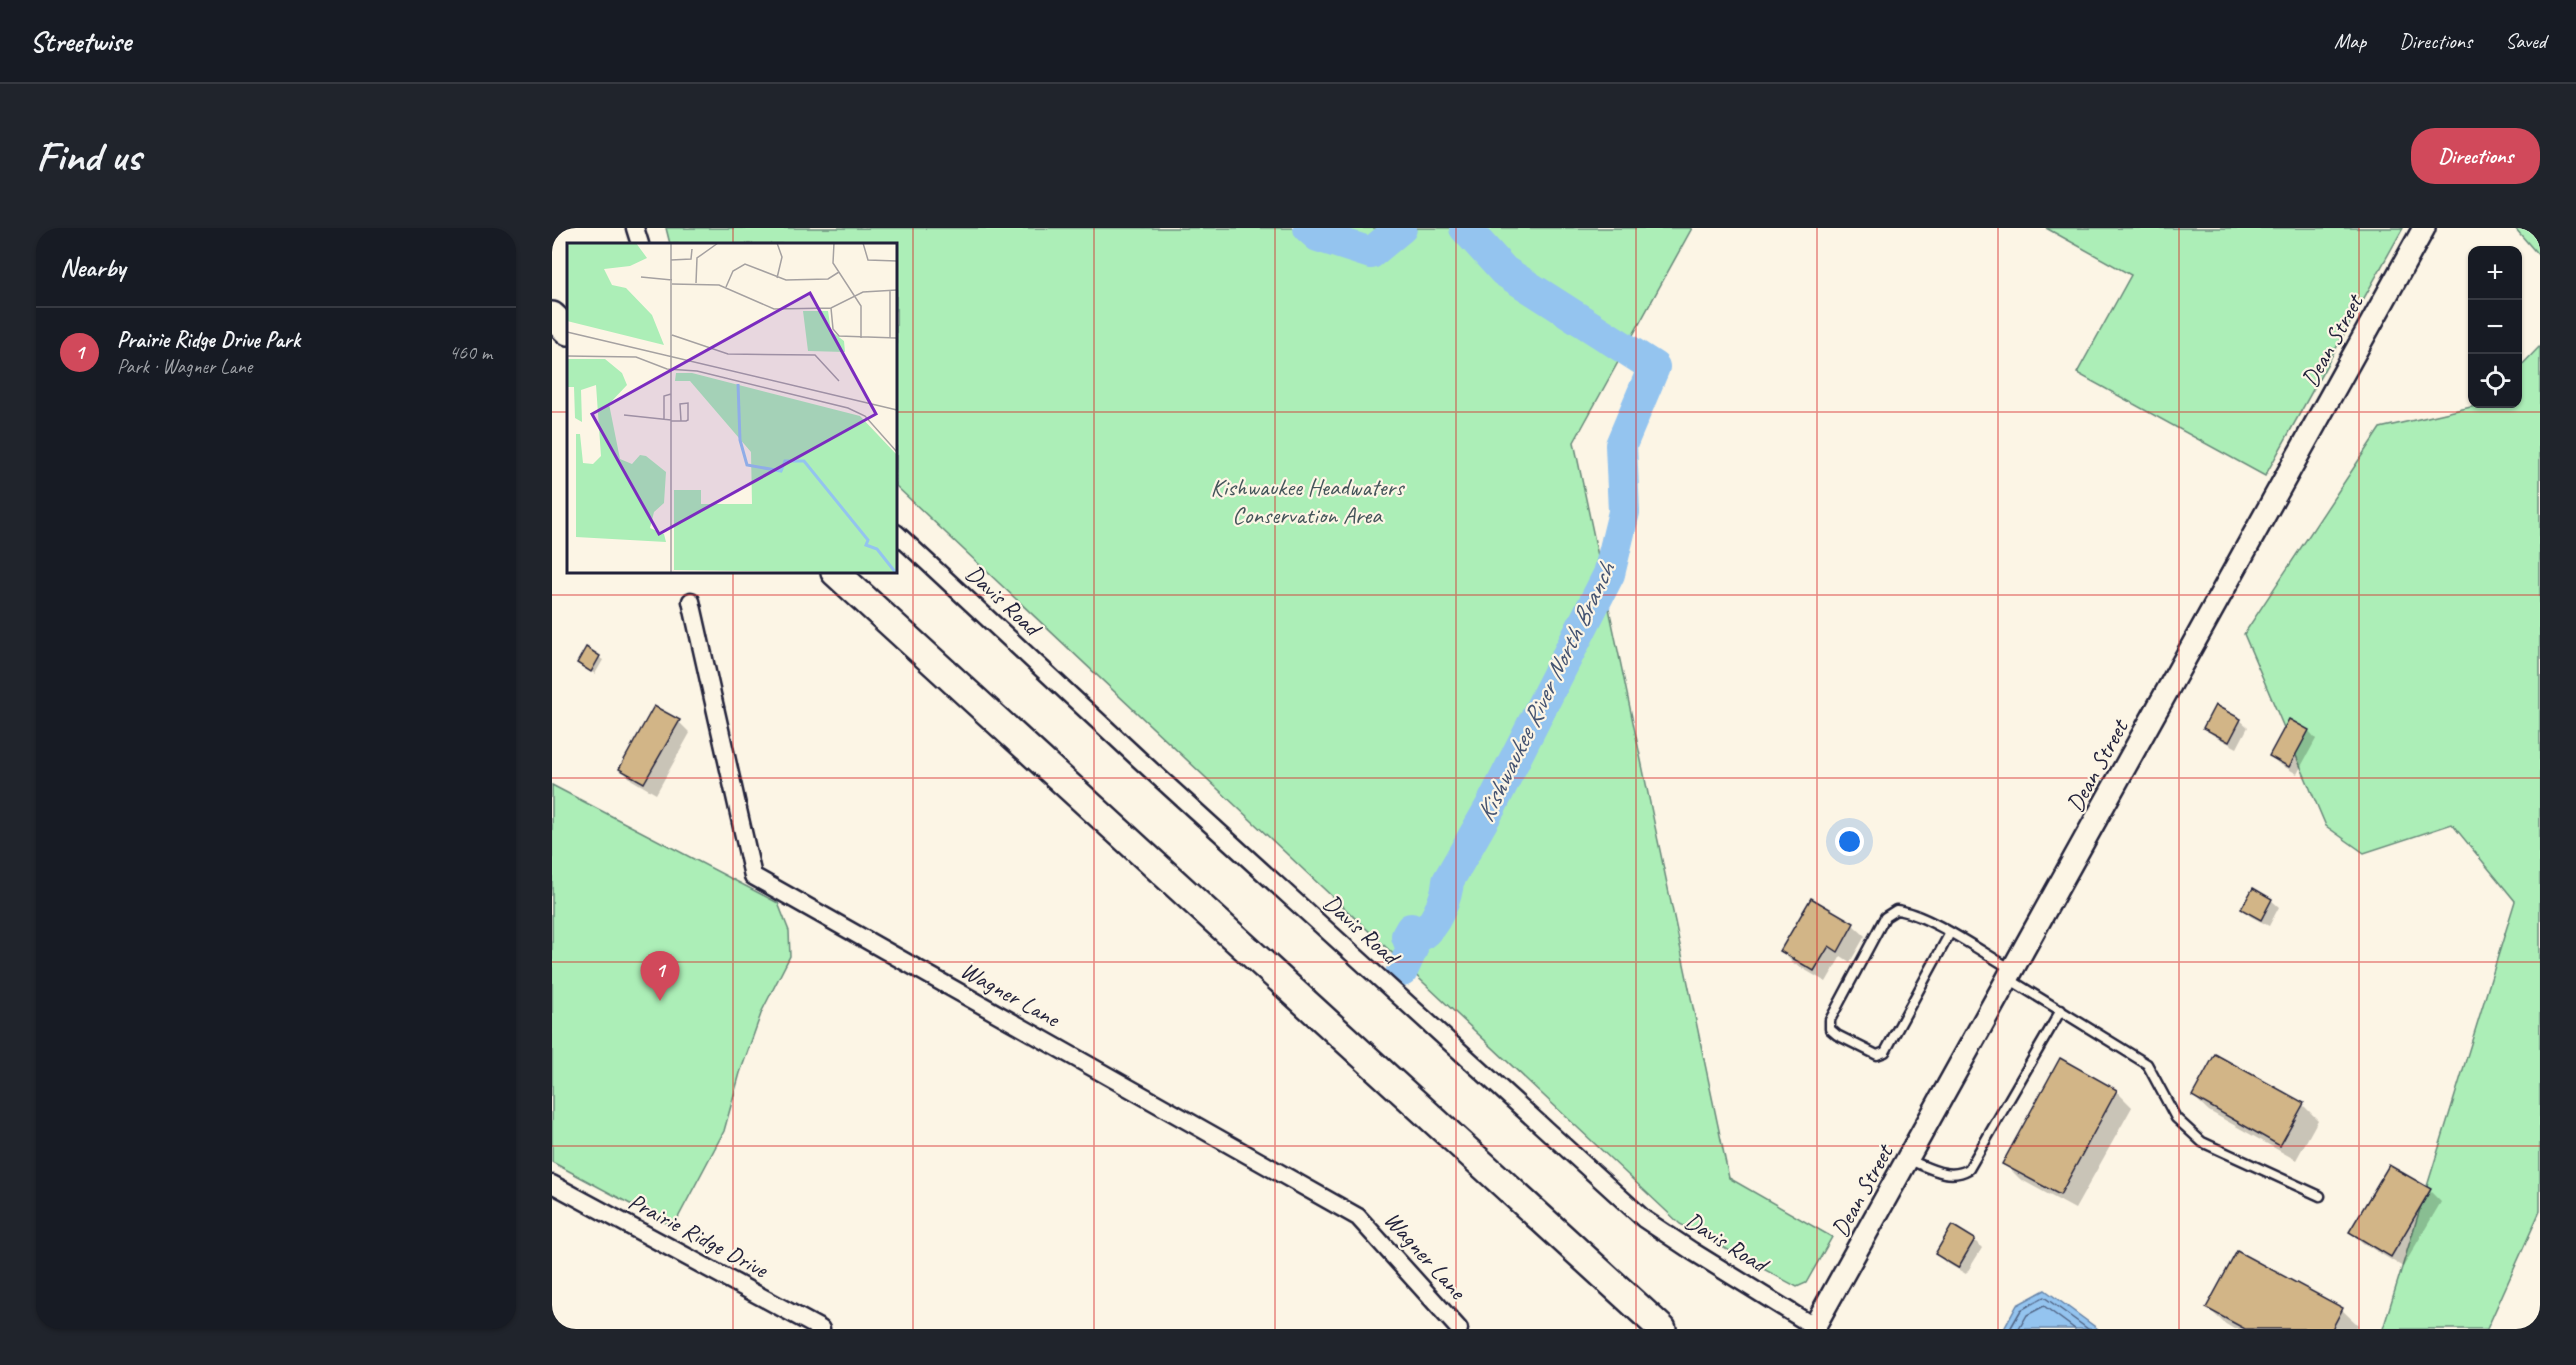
<!DOCTYPE html>
<html lang="en">
<head>
<meta charset="utf-8">
<style>
	body { margin:0; font-family:Caveat,sans-serif; background:#20242c; color:#f1f3f6 }
	.controls { position:absolute; right:18px; top:18px; display:grid; overflow:hidden; border-radius:12px; box-shadow:0 2px 4px #0004 }
	.controls button { width:54px; height:54px; display:grid; place-items:center; padding:0; border:0; border-bottom:2px solid #363941; background:#171b24; color:#f1f3f6; font:30px sans-serif }
	.you { position:absolute; left:1298px; top:614px; width:21px; height:21px; margin:-15px; border:4px solid #fff; border-radius:50%; background:#1a73e8; box-shadow:0 0 0 9px #1a73e833 }
	.badge { display:grid; place-items:center; width:39px; height:39px; border-radius:50%; background:#d1495b; color:#fff; font-size:20px; font-weight:700 }
	.pin { position:absolute; translate:-50% -50px; filter:drop-shadow(0 2px 3px #0008) }
	.pin::after { content:''; position:absolute; top:32px; width:21px; height:18px; background:inherit; clip-path:polygon(0 0,100% 0,50% 100%) }
	.list { margin:0; padding:0; list-style:none }
	h2 { display:flex; justify-content:space-between; align-items:center; height:78px; margin:0; padding:0 24px; font-size:26px }
	h2 small { font-size:20px; font-weight:400; color:#9ea1a6 }
	.list li { display:grid; grid-template-columns:39px 1fr auto; gap:18px; align-items:center; box-sizing:border-box; height:90px; padding:0 24px; border-top:2px solid #363941 }
	.list b { display:block; font-size:22px; white-space:nowrap }
	.list p { margin:0; font-size:20px; white-space:nowrap; color:#9ea1a6 }
	.list em { font-size:20px; font-style:normal; color:#9ea1a6 }
	.icon { flex:none; width:33px; height:33px; fill:none; stroke:currentColor; stroke-width:2; stroke-linecap:round; stroke-linejoin:round }
	.map { position:relative; flex:none; width:1988px; height:1101px; overflow:hidden; border-radius:24px }
	header { display:flex; align-items:center; gap:36px; box-sizing:border-box; height:84px; padding:0 30px; background:#171b24; border-bottom:2px solid #363941 }
	header strong { font-size:28px }
	nav { display:flex; gap:33px; margin-inline-start:auto; font-size:21px }
	.intro { display:flex; align-items:center; justify-content:space-between; box-sizing:border-box; height:144px; padding:0 36px }
	h1 { margin:0; font-size:42px }
	.button { padding:15px 27px; border-radius:24px; background:#d1495b; color:#fff; font-size:21px; font-weight:700 }
	main { display:flex; gap:36px; padding:0 36px }
	aside { flex:1; background:#171b24; border-radius:24px; box-shadow:0 2px 4px #0004 }
	.map>svg:first-child { display:block }
	.green { fill:#aceeb7; stroke:#678879; stroke-width:1.5 }
	.water { fill:#94c4ef; stroke:#6683a7; stroke-width:1.5 }
	.shadow { fill:#0003 }
	.lines { fill:none; stroke-linecap:round; stroke-linejoin:round }
	.shore { stroke:#506383; stroke-width:1.5 }
	.river { stroke:#94c4ef; stroke-width:32 }
	.building { fill:#d2b587; stroke:#22223b; stroke-width:1.5 }
	.service-casing { stroke:#22223b; stroke-width:13 }
	.minor-casing { stroke:#22223b; stroke-width:21 }
	.tertiary-casing { stroke:#22223b; stroke-width:26 }
	.primary-casing { stroke:#22223b; stroke-width:32 }
	.service { stroke:#fcf5e5; stroke-width:8 }
	.minor { stroke:#fcf5e5; stroke-width:16 }
	.tertiary { stroke:#fcf5e5; stroke-width:21 }
	.primary { stroke:#fcf5e5; stroke-width:27 }
	.grid { fill:none; stroke:#d62828; stroke-width:1.5; stroke-opacity:0.55 }
	.labels { text-anchor:middle; stroke-width:4.5; stroke-linejoin:round; paint-order:stroke }
	.street-label { font-size:24px; fill:#22223b; stroke:#fcf5e5 }
	.park-label { font-size:24px; fill:#44555a; stroke:#fcf5e5 }
	.water-label { font-size:26px; font-style:italic; fill:#445371; stroke:#fcf5e5 }
	.inset-river { fill:none; stroke:#94c4ef; stroke-width:3 }
	.inset-road { fill:none; stroke:#a5a1a1; stroke-width:1.5 }
	.view { fill:#7b2cbf; fill-opacity:0.15; stroke:#7b2cbf; stroke-width:3 }
	.inset-edge { fill:none; stroke:#22223b; stroke-width:3 }
</style>
</head>
<body>
<header>
<strong>Streetwise</strong>
<nav><a>Map</a><a>Directions</a><a>Saved</a></nav>
</header>
<div class="intro"><h1>Find us</h1><a class="button">Directions</a></div>
<main>
<aside>
<h2>Nearby<small></small></h2>
<ul class="list">
<li><span class="badge">1</span><div><b>Prairie Ridge Drive Park</b><p>Park · Wagner Lane</p></div><em>460 m</em></li>
</ul>
</aside>
<div class="map">
<svg width="1988" height="1101" viewBox="0 0 1988 1101">
	<rect width="100%" height="100%" fill="#fcf5e5"/>
	<filter id="ink" filterUnits="userSpaceOnUse"><feTurbulence type="fractalNoise" baseFrequency=".0167" numOctaves="2"/><feDisplacementMap in="SourceGraphic" scale="12" xChannelSelector="R" yChannelSelector="G"/><feConvolveMatrix kernelMatrix="1 2 1 2 8 2 1 2 1" color-interpolation-filters="sRGB"/></filter>
	<g filter="url(#ink)">
		<path class="green" d="M114,0H1140L1022,214L1177,950L1280,1009L1254,1055L1245,1059L1128,996L344,258V16H118Z
			M1494,0H1851L1713,248L1525,145L1579,47Z
			M1963,0H1988V29Z
			M1988,118V983L1935,1101H1831L1963,673L1900,596L1812,625L1774,598L1692,406L1828,200L1932,176H1966V141Z
			M0,557L226,675L237,703L238,728L210,783L188,845L172,903L121,999L0,934Z"/>
		<path class="water" d="M1493,1062L1546,1101H1452L1465,1077Z"/>
		<path class="shadow" d="M34,421L51,432L43,446L27,435Z
			M1688,492L1696,499L1685,520L1661,507L1653,500Z
			M1738,493L1757,503L1764,511L1745,546L1726,535L1718,528Z
			M127,494L138,505L104,566L80,552L68,540Z
			M1259,672L1301,697L1313,708L1298,734L1289,728L1274,754L1241,735L1230,723Z
			M1719,672L1727,679L1717,698L1698,688L1691,681Z
			M1564,863L1580,879L1523,981L1468,951L1452,935Z
			M1641,868L1751,877L1766,892L1744,932L1657,883Z
			M1878,963L1889,974L1851,1039L1811,1015L1799,1004Z
			M1422,1012L1430,1020L1414,1046L1393,1034L1385,1026Z
			M1686,1025L1790,1082L1806,1097L1804,1101H1682L1672,1095L1656,1080Z"/>
		<g class="lines">
			<path class="shore" d="M1458,1101L1469,1082L1492,1069L1536,1101
				M1467,1101L1475,1087L1492,1078L1523,1101"/>
			<path class="river" d="M757,0L766,8L819,25L849,0
				M850,743L860,721L855,708L859,701L869,707C883,698 895,670 896,653L939,578L1057,346L1072,284L1069,217L1102,139L952,43L913,0"/>
		</g>
		<path class="building" d="M34,419L48,428L39,444L25,435Z
			M1663,477L1689,491L1677,514L1651,500Z
			M102,478L128,492L92,555L67,541Z
			M1737,491L1757,502L1737,539L1717,528Z
			M1701,660L1720,671L1709,692L1689,681Z
			M1259,670L1302,695L1286,724L1277,718L1262,743L1228,723Z
			M1663,826L1752,875L1728,918L1640,868Z
			M1508,830L1565,862L1508,967L1450,936Z
			M1837,937L1879,961L1839,1029L1797,1004Z
			M1400,997L1423,1011L1406,1040L1383,1026Z
			M1685,1023L1791,1080L1780,1101H1693L1654,1080Z"/>
		<g class="lines">
			<g class="service-casing">
				<path id="service" d="M1398,705L1333,824L1325,827L1285,807L1278,801V792L1333,689L1344,682C1375,685 1431,725 1461,742
					M1457,751L1595,836L1624,890L1650,914L1768,968
					M1357,932C1376,939 1397,953 1417,941L1509,782"/>
			</g>
			<g class="minor-casing">
				<path id="minor" d="M83,0L88,16
					M344,305L590,534L1092,991L1140,1023L1266,1101
					M139,373L201,648L806,989L907,1101
					M0,956L269,1101"/>
			</g>
			<g class="tertiary-casing">
				<path id="tertiary" d="M1261,1101L1872,0"/>
			</g>
			<g class="primary-casing">
				<path id="primary" d="M0,88L16,103
					M283,344L1110,1101"/>
			</g>
			<use href="#service" class="service"/>
			<use href="#minor" class="minor"/>
			<use href="#tertiary" class="tertiary"/>
			<use href="#primary" class="primary"/>
		</g>
	</g>
	<path class="grid" d="M181,0V16M361,0V1101M542,0V1101M723,0V1101M904,0V1101M1084,0V1101M1265,0V1101M1446,0V1101M1627,0V1101M1807,0V1101M0,184H16M344,184H1988M181,344V1101M0,367H1988M0,550H1988M0,734H1988M0,918H1988"/>
	<g class="labels">
		<g class="street-label">
			<text transform="translate(1780 113) rotate(-61)" y="8">Dean Street</text>
			<text transform="translate(451 372) rotate(43)" y="8">Davis Road</text>
			<text transform="translate(1545 538) rotate(-61)" y="8">Dean Street</text>
			<text transform="translate(809 701) rotate(42)" y="8">Davis Road</text>
			<text transform="translate(458 766) rotate(29)" y="8">Wagner Lane</text>
			<text transform="translate(1310 963) rotate(-61)" y="8">Dean Street</text>
			<text transform="translate(146 1007) rotate(28)" y="8">Prairie Ridge Drive</text>
			<text transform="translate(1174 1014) rotate(32)" y="8">Davis Road</text>
			<text transform="translate(873 1027) rotate(48)" y="8">Wagner Lane</text>
		</g>
		<g class="park-label">
			<text x="755" y="267">Kishwaukee Headwaters<tspan x="755" dy="28">Conservation Area</tspan></text>
		</g>
		<g class="water-label">
			<text transform="translate(993 464) rotate(-64)" y="9">Kishwaukee River North Branch</text>
		</g>
	</g>
	<g transform="translate(15 15)">
		<rect width="330" height="330" fill="#fcf5e5"/>
		<path d="M0,0H69L80,15L63,23L37,26L45,42L59,45L85,72L97,102L0,78ZM236,68H261L264,88L277,98L278,109L241,108ZM0,116H38L55,130L60,142L42,161L53,216L65,221L73,212L79,213L99,229L97,260L87,269L83,285L97,291L99,299L9,294V191H13L16,220L26,221L34,213L29,142L14,147L15,179L8,175L7,144H0ZM109,130H125L293,173L330,212V330L107,327V247H134V261H185L184,209L123,138H108Z" fill="#aceeb7"/>
		<path class="inset-river" d="M171,141L173,197L180,222L214,228L218,218H237L301,297L299,302L310,306L329,330"/>
		<path class="inset-road" d="M104,0V330M267,0L266,20L294,63V95M296,0L301,17L330,18M104,17L124,16L125,6M74,34L105,37M210,35L215,14L210,0M129,40L130,15L151,0M105,41L152,42L207,66L264,65L296,49L330,47M159,44L166,28L178,21L219,37L261,36L272,29M323,47V95M264,65L266,86L272,93L330,95M0,89L330,167M105,92L161,111L248,112L272,138M0,113L69,114L100,126L130,128L281,165L298,173L330,209M57,172L104,177M97,176V153L104,151M104,178H119L121,177V160L113,161L114,178"/>
		<path class="view" d="M243,50L309,171L92,291L25,171Z"/>
		<rect width="330" height="330" class="inset-edge"/>
	</g>
</svg>
<div class="controls">
<button>+</button>
<button>−</button>
<button><svg class="icon" aria-label="locate" viewBox="0 0 24 24"><circle cx="12" cy="12" r="6"/><path d="M12 2v4M12 18v4M2 12h4M18 12h4"/></svg></button>
</div>
<div class="you"></div>
<div class="pin badge" style="left:108px;top:773px">1</div>
</div>
</main>
</body>
</html>
